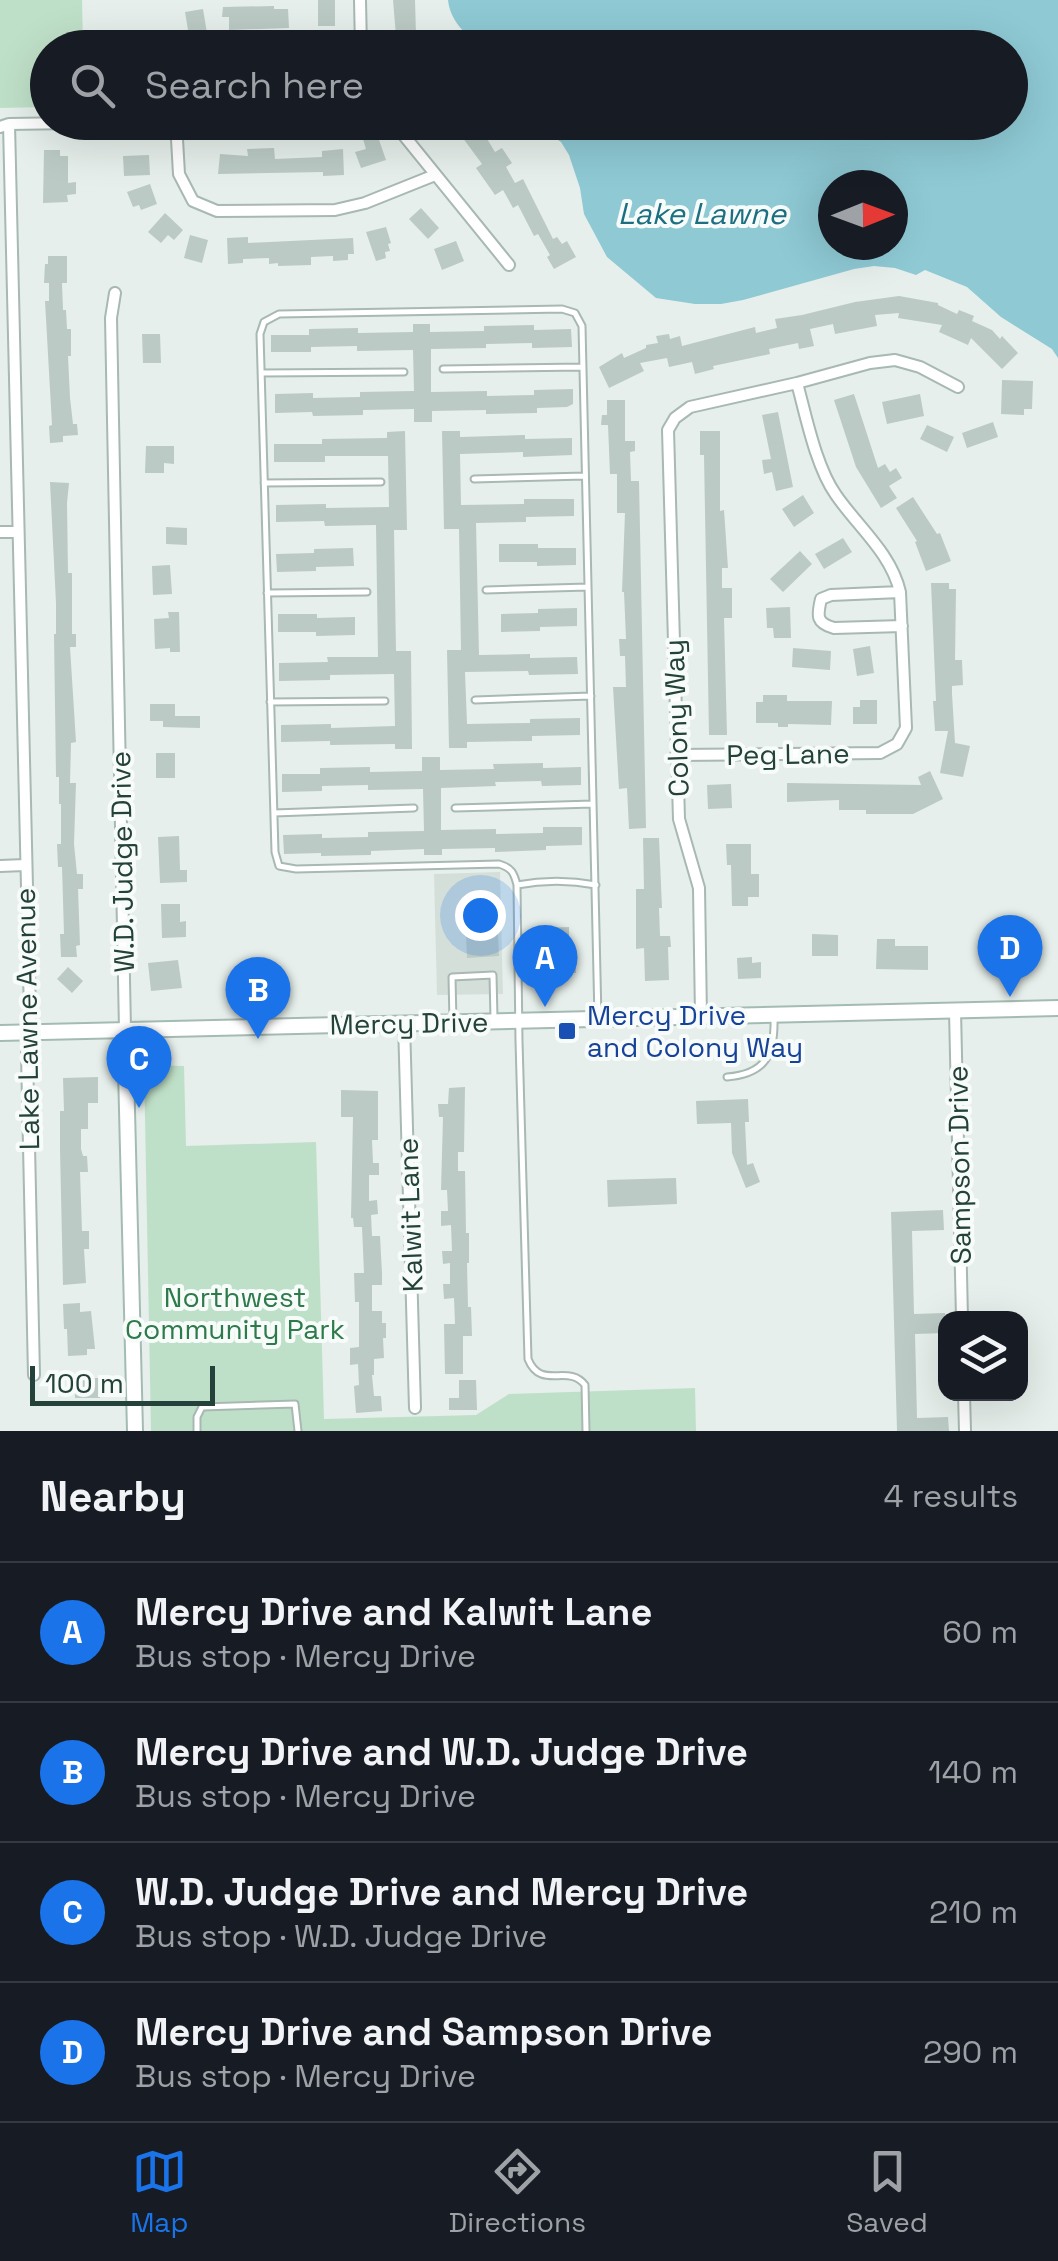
<!DOCTYPE html>
<html lang="en">
<head>
<meta charset="utf-8">
<style>
	body { margin:0; font-family:"Space Grotesk",sans-serif; background:#20242c; color:#f1f3f6 }
	.controls { position:absolute; right:30px; bottom:30px; display:grid; overflow:hidden; border-radius:20px; box-shadow:0 10px 40px #0002 }
	.controls button { width:90px; height:90px; display:grid; place-items:center; padding:0; border:0; border-bottom:2px solid #363941; background:#171b24; color:#f1f3f6; font:50px sans-serif }
	.compass { position:absolute; left:818px; top:170px; width:90px; height:90px; border-radius:50%; background:#171b24; box-shadow:0 10px 40px #0002; rotate:89deg }
	.scale { position:absolute; left:30px; bottom:25px; width:185px; box-sizing:border-box; padding-left:10px; border:5px solid #24423a; border-top:0; font-size:28px; line-height:35px; white-space:nowrap; color:#24423a; -webkit-text-stroke:8px #f7fbf9; paint-order:stroke }
	.you { position:absolute; left:480px; top:915px; width:35px; height:35px; margin:-25px; border:8px solid #fff; border-radius:50%; background:#1a73e8; box-shadow:0 0 0 15px #1a73e833 }
	.badge { display:grid; place-items:center; width:65px; height:65px; border-radius:50%; background:#1a73e8; color:#fff; font-size:32px; font-weight:700 }
	.pin { position:absolute; translate:-50% -82px; filter:drop-shadow(0 2px 5px #0008) }
	.pin::after { content:''; position:absolute; top:52px; width:35px; height:30px; background:inherit; clip-path:polygon(0 0,100% 0,50% 100%) }
	.list { margin:0; padding:0; list-style:none }
	h2 { display:flex; justify-content:space-between; align-items:center; height:130px; margin:0; padding:0 40px; font-size:42px }
	h2 small { font-size:32px; font-weight:400; color:#9ea1a6 }
	.list li { display:grid; grid-template-columns:65px 1fr auto; gap:30px; align-items:center; box-sizing:border-box; height:140px; padding:0 40px; border-top:2px solid #363941 }
	.list b { display:block; font-size:38px; white-space:nowrap }
	.list p { margin:0; font-size:32px; white-space:nowrap; color:#9ea1a6 }
	.list em { font-size:32px; font-style:normal; color:#9ea1a6 }
	.icon { flex:none; width:55px; height:55px; fill:none; stroke:currentColor; stroke-width:2; stroke-linecap:round; stroke-linejoin:round }
	.map { position:relative; flex:none; width:1058px; height:1431px; overflow:hidden }
	.search { position:absolute; background:#171b24; box-shadow:0 10px 40px #0002; left:30px; right:30px; top:30px; height:110px; display:flex; align-items:center; gap:25px; box-sizing:border-box; padding:0 35px; border-radius:55px; color:#9ea1a6; font-size:38px }
	.sheet { height:690px; background:#171b24 }
	nav { display:flex; justify-content:space-around; align-items:center; box-sizing:border-box; height:140px; border-top:2px solid #363941; background:#171b24; font-size:28px; color:#9ea1a6 }
	nav a { display:grid; justify-items:center; gap:5px }
	nav .on { color:#1a73e8 }
	.map>svg:first-child { display:block }
	.built { fill:#d4dfda }
	.green { fill:#bfe0c8 }
	.water { fill:#8ec9d4; fill-rule:evenodd }
	.building { fill:#bbcac4 }
	.lines { fill:none; stroke-linecap:round; stroke-linejoin:round }
	.lane-casing { stroke:#a8b8b2; stroke-width:9 }
	.street-casing { stroke:#a8b8b2; stroke-width:14 }
	.secondary-casing { stroke:#a4bbb3; stroke-width:18 }
	.lane { stroke:#fff; stroke-width:5 }
	.street { stroke:#fff; stroke-width:10 }
	.secondary { stroke:#fff; stroke-width:14 }
	.transit-dot { fill:#1a4fb4; stroke:#f7fbf9; stroke-width:4 }
	.labels { text-anchor:middle; stroke-width:8; stroke-linejoin:round; paint-order:stroke }
	.street-label { font-size:28px; fill:#24423a; stroke:#f7fbf9 }
	.transit-label { font-size:28px; fill:#164399; stroke:#f7fbf9; text-anchor:start }
	.park-label { font-size:28px; fill:#2d7a4b; stroke:#f7fbf9 }
	.water-label { font-size:30px; font-style:italic; fill:#1c6f80; stroke:#f7fbf9 }
</style>
</head>
<body>
<div class="map">
<svg width="1058" height="1431" viewBox="0 0 1058 1431">
	<rect width="100%" height="100%" fill="#e6efeb"/>
	<path class="built" d="M500,872L503,994L437,995L434,874Z"/>
	<path class="green" d="M0,0H82L83,47L48,48L47,107L0,108Z
		M144,1065L184,1066L186,1146L316,1142L324,1419L476,1415L509,1394L695,1388L696,1431H151Z"/>
	<path class="water" d="M448,0H1058V358L1052,349L1001,317L967,287L925,270L916,275L895,268L874,266L854,269L743,300L721,304H695L656,298L607,257L584,214L580,188L569,155L561,142L532,123L1010,122V48L482,47C466,35 450,21 448,0ZM833,185H893V245H833Z"/>
	<path class="building" d="M318,0H335V26H318Z
		M393,0H415L416,34L425,33L426,48H397Z
		M274,6V9H288L289,28L229,30V17H222L223,7Z
		M203,9L207,33L189,36L185,12Z
		M451,122H485L492,132L486,137L495,152L502,148L512,163L506,167L515,183L523,179L553,239L557,237L562,244L567,241L576,257L554,269L547,257L550,255L538,234L534,236L518,205L513,208L503,190L495,195L476,168L482,164Z
		M377,134L386,160L361,168L355,152L366,149L363,139Z
		M274,148L275,159L322,157V151L343,149L344,175L323,176V172L218,174L220,154L248,156L247,149Z
		M44,150H60V156H68V183L76,182V194L67,195L68,202L43,203Z
		M149,155L150,175L124,176L123,156Z
		M150,184L157,204L141,210L139,205L133,207L127,192Z
		M421,208L439,228L428,239L409,219Z
		M165,213L183,230L174,240L168,235L161,243L148,232Z
		M386,227L391,243L388,244L390,251L385,252L386,258L376,261L366,232Z
		M190,235L208,240L202,263L184,258Z
		M248,237V243L353,238L354,254H348V260L333,261V256L311,257V265L278,266V263L269,264V258L243,259V263L228,264L227,238Z
		M456,241L464,261L442,270L434,249Z
		M48,256H67V283H62L63,310H66L67,329H71V356H68L70,398L73,424H77L78,435L63,436V442L50,443L49,426L52,425L45,301H49V283H44L45,264H48Z
		M899,296L938,303V305L957,314L959,310L974,316L972,321L992,330L1000,339L1002,336L1018,353L1002,369L971,338L968,345L939,332L942,325L898,318L899,313L875,315L877,326L835,334L833,324L810,329L814,346L799,349L798,343L769,349L770,354L713,366L714,369L695,374L692,362L669,367L667,358L640,363L644,371L609,388L599,367L622,353L624,358L646,348V345L658,343L656,336L669,334L670,339L680,336L682,346L755,327L756,333L777,328L775,319L802,315L855,302Z
		M413,324H430V332L484,331V326L534,325V330L571,329L572,347L532,348V343L486,344V348L431,349V392L487,391V396L534,395V390L573,389V404L567,407L537,408V413L486,414V410L432,411V422H414V409L363,410V415L313,416L312,412L275,413V394L313,393V398L360,397V392L414,391L413,350L357,351V346L311,347V352H271V335H309V329L358,328V333L413,332Z
		M142,334H160L161,363H143Z
		M1002,380L1033,381L1032,409H1024V415L1001,414Z
		M854,394L878,468L885,464L890,472L896,468L902,478L889,486L897,498L881,508L856,467L834,400Z
		M920,394L924,416L887,424L882,402Z
		M607,400H625V441H635V451L630,452L631,481H639L646,828L629,829L627,788L619,789L613,687H626L625,656H620L619,639H626L624,592H622L625,513H617V474H610L608,425H601L602,415H607Z
		M778,412L793,487L776,491L772,472L764,474L762,460L771,459L762,415Z
		M993,422L998,437L967,448L962,433Z
		M927,425L954,437L947,452L920,439Z
		M405,431L407,530H394L396,651H411L412,749H395V744L330,745V741L281,742V725L331,724V728L395,726L394,674L330,675V680L279,681V663L328,662L327,657H378L376,525L325,526L324,521L276,522V505L326,504V508L389,507L388,456H325V462H274V444H322V439L387,438V432Z
		M442,431H460V437L525,435V439L572,438V455L523,457V452L460,454L461,505L524,504V499H574V516L526,517V522L476,523L479,655L530,654V658L577,657L578,674L529,675L528,671L465,672L467,724L530,723V719L580,718V735L532,736V741L467,742V748H449L447,650H461L459,529H444Z
		M700,431H720V511L724,510L728,568H722V588H732V618H724L727,735H709L704,455H700Z
		M146,446H174V464L164,463V473H145Z
		M50,482L69,483L67,503L68,573H72V634H76V647H70L76,742L71,743L70,783H76L74,844L77,874H83V889H78L80,945L76,946L77,957H61L60,934H64L62,867H58L57,844H61V804H59V777H56L54,634H56V603Z
		M803,495L814,513L794,527L782,509Z
		M913,497L937,534L940,533L951,561L926,571L915,542L917,541L896,508Z
		M166,527L187,528V545L166,544Z
		M843,538L852,552L824,569L815,554Z
		M499,544H538V548H576V565L537,566V562H499Z
		M353,548L354,566L316,567V571L277,572L276,554L314,553V549Z
		M800,551L812,564L783,592L770,579Z
		M170,565L172,594L153,595L152,566Z
		M931,583H949V589H956L955,660H962L963,685L952,686V694L955,743L970,746L963,777L940,773L948,731H935L933,701H936Z
		M790,607L791,638H774L773,628H767L766,608Z
		M577,608V626L540,627V631L501,632V614L538,613V609Z
		M168,612H179L180,652H170V648L155,649L154,619L169,618Z
		M278,614H317V618L355,617V635L316,636V632H278Z
		M870,646L874,673L857,676L853,649Z
		M793,648L831,651L830,670L792,667Z
		M763,695H787V701H832L831,725L788,724V727H778V723H756V702H763Z
		M860,700H877V724H853V707H860Z
		M150,704H175V716H200V728L163,727V721H150Z
		M156,753H175V778H156Z
		M422,757H440V770L494,769L493,764L543,763V768L581,767V785L542,786L541,781L495,782L496,786L441,788V830L496,829V834L543,833V827H582V845L546,846V850L495,852V848L442,849V855H424V849L371,851V855L321,856V853L284,854L283,835L322,834V838L368,837V832L424,831L423,789L368,790V785L322,786V791L282,792V774H320V768L370,767V772L422,771Z
		M930,771L943,799L913,814H866V810H839V800L787,802V783L921,785L918,777Z
		M731,784L732,808L708,809L707,785Z
		M179,836L180,870H187V882L160,883L158,837Z
		M643,838H659L662,908H659L660,936H670L671,947H668L669,980L645,981L644,948L636,949V889H644Z
		M726,844H751V874H759V897H748V906H732L731,865H727Z
		M161,904H180V922L186,921V937L162,938Z
		M569,927V956H575L576,973H567V978H545V974H540L541,928Z
		M498,932L499,956L467,958L466,933Z
		M812,934L838,935V956H812Z
		M877,939H895V946H928V970L876,969Z
		M752,957V963L761,962V978L738,979L737,958Z
		M178,960L182,988L151,991L148,963Z
		M68,967L83,981L72,993L57,979Z
		M98,1077V1103H88V1129H81V1149L83,1156H87L88,1172H80L82,1231H89V1249H84L86,1283L63,1285L60,1149V1111H64L63,1078Z
		M465,1087L464,1152H458V1171H465L466,1233H469V1263H467L468,1307H471L472,1336H463V1374H445L444,1324H455L454,1298L444,1299L443,1284H450V1263L443,1264L442,1251H452L451,1225L441,1226V1211H448L447,1190H441L443,1117H439L438,1104H448L449,1088Z
		M341,1090L378,1091V1140H372L373,1163H379V1175H369V1201L377,1200L378,1214L371,1215L372,1236H380L382,1273V1285H372V1311H382V1323H386V1338H383L384,1358L374,1359V1375H372L374,1396H381L382,1411L356,1413L354,1386L359,1385L358,1364L350,1365V1348L359,1347V1302H355L354,1273H364L362,1227H354L353,1218H351L353,1117H341Z
		M748,1099L749,1122H745L747,1165L753,1163L760,1182L746,1188L732,1153L731,1123L697,1124L696,1101Z
		M676,1178L677,1204L608,1207L607,1180Z
		M943,1210L944,1230L912,1231L914,1314L945,1313L946,1333L915,1334L917,1418L948,1417L949,1431H897L891,1212Z
		M80,1303V1312L91,1311L95,1349H87V1355L68,1356L67,1329H64L63,1304Z
		M75,1378H100V1398H75Z
		M459,1380H476L477,1410H449V1398H459Z"/>
	<g class="lines">
		<g class="lane-casing">
			<path id="lane" d="M443,369L583,367
				M261,373L404,372
				M474,479L585,476
				M264,483L381,482
				M486,590L588,587
				M267,593L367,592
				M475,700L591,696
				M270,702L385,701
				M455,808L593,804
				M274,813L414,808
				M517,885C544,880 569,880 596,885
				M453,1022L452,977L493,975L494,1018
				M727,1077C766,1074 775,1054 774,1018
				M197,1431V1417L202,1407L295,1404L298,1431
				M586,1431L585,1385C568,1363 541,1391 528,1359L519,1041L517,885C514,873 512,868 499,864L296,869L279,866L275,852L260,334L264,322L279,314L562,309L575,313L582,326L598,1018"/>
		</g>
		<g class="street-casing">
			<path id="street" d="M360,0L361,48
				M176,122L179,174L193,201L217,211L335,210L365,203L435,175
				M393,122L509,265
				M9,124L30,1014L27,1054L34,1375
				M0,127L9,124L139,122
				M115,293L111,318L125,1030
				M0,532H18
				M900,592L831,595L821,599C817,616 816,623 834,628L902,626
				M676,755L880,753L897,744L906,728L900,592C891,553 858,527 836,495C816,467 806,416 797,383
				M0,866L25,865
				M955,1011L962,1318
				M701,1017L699,888L679,819L668,430L675,418L690,407L797,383L870,363L895,360L920,367L958,387
				M404,1023L415,1408
				M964,1394L965,1431"/>
		</g>
		<g class="secondary-casing">
			<path id="secondary" d="M125,1030L135,1431
				M0,1033L1058,1008"/>
		</g>
		<use href="#lane" class="lane"/>
		<use href="#street" class="street"/>
		<use href="#secondary" class="secondary"/>
	</g>
	<rect class="transit-dot" x="557" y="1021" width="20" height="20" rx="5"/>
	<g class="labels">
		<g class="street-label">
			<text transform="translate(676 718) rotate(-92)" y="10">Colony Way</text>
			<text transform="translate(788 754) rotate(-1)" y="10">Peg Lane</text>
			<text transform="translate(122 862) rotate(-91)" y="10">W.D. Judge Drive</text>
			<text transform="translate(27 1019) rotate(-91)" y="10">Lake Lawne Avenue</text>
			<text transform="translate(409 1023) rotate(-1)" y="10">Mercy Drive</text>
			<text transform="translate(959 1165) rotate(-91)" y="10">Sampson Drive</text>
			<text transform="translate(410 1215) rotate(-92)" y="10">Kalwit Lane</text>
		</g>
		<g class="transit-label">
			<text x="587" y="1025">Mercy Drive<tspan x="587" dy="32">and Colony Way</tspan></text>
		</g>
		<g class="park-label">
			<text x="235" y="1307">Northwest<tspan x="235" dy="32">Community Park</tspan></text>
		</g>
		<g class="water-label">
			<text x="702" y="224">Lake Lawne</text>
		</g>
	</g>
</svg>
<div class="controls">
<button><svg class="icon" aria-label="layers" viewBox="0 0 24 24"><path d="M12 4l9 5-9 5-9-5zM3 14l9 5 9-5"/></svg></button>
</div>
<svg class="compass" viewBox="-18 -18 36 36"><path d="M0-13l5 13h-10z" fill="#e53935"/><path d="M0 13l5-13h-10z" fill="#9ea1a6"/></svg>
<div class="scale">100 m</div>
<div class="you"></div>
<div class="pin badge" style="left:545px;top:1007px">A</div>
<div class="pin badge" style="left:258px;top:1039px">B</div>
<div class="pin badge" style="left:139px;top:1108px">C</div>
<div class="pin badge" style="left:1010px;top:997px">D</div>
<div class="search"><svg class="icon" aria-label="search" viewBox="0 0 24 24"><circle cx="10" cy="10" r="6"/><path d="M15 15l6 6"/></svg>Search here</div>
</div>
<section class="sheet">
<h2>Nearby<small>4 results</small></h2>
<ul class="list">
<li><span class="badge">A</span><div><b>Mercy Drive and Kalwit Lane</b><p>Bus stop · Mercy Drive</p></div><em>60 m</em></li>
<li><span class="badge">B</span><div><b>Mercy Drive and W.D. Judge Drive</b><p>Bus stop · Mercy Drive</p></div><em>140 m</em></li>
<li><span class="badge">C</span><div><b>W.D. Judge Drive and Mercy Drive</b><p>Bus stop · W.D. Judge Drive</p></div><em>210 m</em></li>
<li><span class="badge">D</span><div><b>Mercy Drive and Sampson Drive</b><p>Bus stop · Mercy Drive</p></div><em>290 m</em></li>
</ul>
</section>
<nav>
<a class="on"><svg class="icon" aria-label="map" viewBox="0 0 24 24"><path d="M3 6l6-2 6 2 6-2v14l-6 2-6-2-6 2zM9 4v14M15 6v14"/></svg>Map</a>
<a><svg class="icon" aria-label="directions" viewBox="0 0 24 24"><path d="M12 3l9 9-9 9-9-9zM9 14v-3h6M13 9l2 2-2 2"/></svg>Directions</a>
<a><svg class="icon" aria-label="saved" viewBox="0 0 24 24"><path d="M7 4h10v16l-5-4-5 4z"/></svg>Saved</a>
</nav>
</body>
</html>
